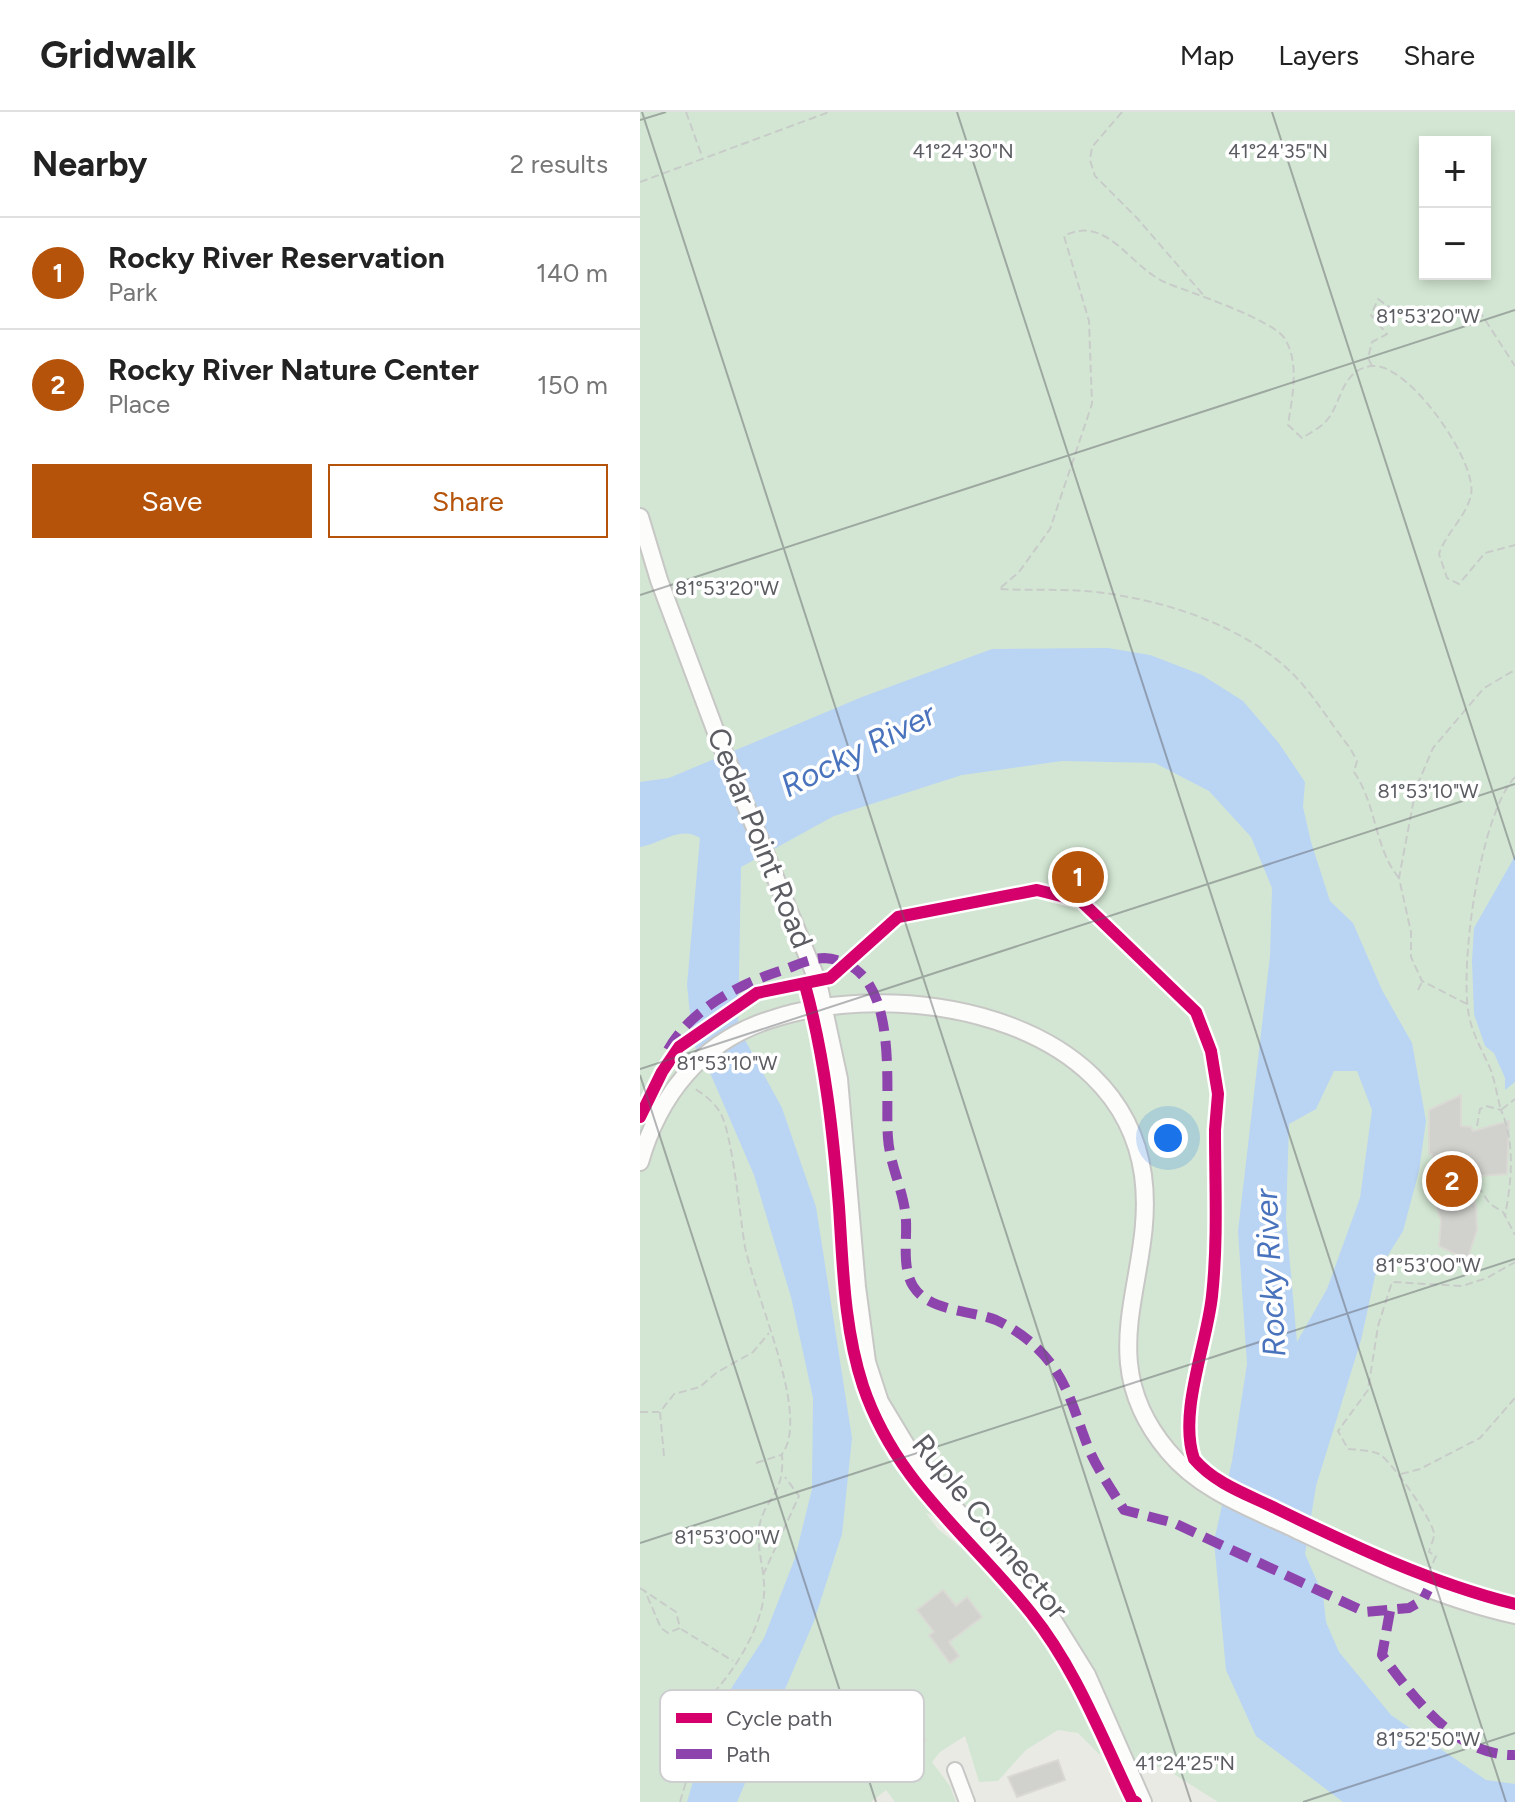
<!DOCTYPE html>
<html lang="en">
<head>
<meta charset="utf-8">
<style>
	body { margin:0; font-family:Figtree,sans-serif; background:#f6f6f6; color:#222 }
	.controls { position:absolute; right:24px; top:24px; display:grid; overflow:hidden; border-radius:0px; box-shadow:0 4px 12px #0003 }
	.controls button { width:72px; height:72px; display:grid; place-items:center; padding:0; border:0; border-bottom:2px solid #e0e0e0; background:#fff; color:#222; font:40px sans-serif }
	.you { position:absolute; left:528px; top:1026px; width:28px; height:28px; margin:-20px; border:6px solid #fff; border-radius:50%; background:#1a73e8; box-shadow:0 0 0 12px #1a73e833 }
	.badge { display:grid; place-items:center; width:52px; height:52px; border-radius:50%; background:#b45309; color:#fff; font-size:26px; font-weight:700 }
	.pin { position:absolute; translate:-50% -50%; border:4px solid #fff; box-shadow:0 2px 8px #0006 }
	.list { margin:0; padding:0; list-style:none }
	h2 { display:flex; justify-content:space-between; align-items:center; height:104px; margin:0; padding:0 32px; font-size:34px }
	h2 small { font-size:26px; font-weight:400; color:#767676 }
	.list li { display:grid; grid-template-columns:52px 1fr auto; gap:24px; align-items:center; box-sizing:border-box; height:112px; padding:0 32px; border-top:2px solid #e0e0e0 }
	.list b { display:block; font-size:30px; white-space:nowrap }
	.list p { margin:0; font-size:26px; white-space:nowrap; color:#767676 }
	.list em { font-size:26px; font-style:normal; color:#767676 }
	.actions { display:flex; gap:16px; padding:24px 32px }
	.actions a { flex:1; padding:18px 0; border:2px solid #b45309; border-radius:0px; text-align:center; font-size:28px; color:#b45309 }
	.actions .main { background:#b45309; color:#fff }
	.map { position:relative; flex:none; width:875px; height:1690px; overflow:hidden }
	header { display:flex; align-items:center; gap:48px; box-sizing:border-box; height:112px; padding:0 40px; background:#fff; border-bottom:2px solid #e0e0e0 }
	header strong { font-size:38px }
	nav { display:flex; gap:44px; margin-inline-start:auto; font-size:28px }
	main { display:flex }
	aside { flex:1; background:#fff }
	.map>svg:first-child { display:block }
	.green { fill:#d3e6d3; fill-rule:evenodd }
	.water { fill:#bad4f4; fill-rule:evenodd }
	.building { fill:#d1d1ce; stroke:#dad9d4; stroke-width:2 }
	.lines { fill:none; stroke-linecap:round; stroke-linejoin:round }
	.minor-casing { stroke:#c7c7c5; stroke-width:18 }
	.tertiary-casing { stroke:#c7c7c5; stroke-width:20 }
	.path { stroke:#c8ccc9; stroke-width:2; stroke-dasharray:8 4; stroke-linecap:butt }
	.minor { stroke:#fcfcfb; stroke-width:14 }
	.tertiary { stroke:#fcfcfb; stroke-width:16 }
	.quiet { stroke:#8e44ad; stroke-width:10; stroke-dasharray:20 10; stroke-linecap:butt }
	.cycleway-casing { stroke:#fff; stroke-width:17 }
	.cycleway { stroke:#d6006c; stroke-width:12 }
	.ticks { fill:none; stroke:#5b5d62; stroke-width:2; stroke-opacity:0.45 }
	.labels { text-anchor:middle; stroke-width:7; stroke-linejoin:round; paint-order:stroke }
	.street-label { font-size:30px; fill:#5b5d62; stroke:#fff }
	.water-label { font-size:32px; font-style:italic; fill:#4973bc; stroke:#fff }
	.key { fill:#fff; stroke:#ceced0; stroke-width:2 }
	.key-label { font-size:22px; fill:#5b5d62 }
	.ticks-label { font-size:20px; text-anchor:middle; fill:#5b5d62; stroke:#fff; stroke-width:7; stroke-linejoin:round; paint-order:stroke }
</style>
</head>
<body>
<header>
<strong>Gridwalk</strong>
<nav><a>Map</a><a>Layers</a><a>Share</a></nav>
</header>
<main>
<aside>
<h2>Nearby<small>2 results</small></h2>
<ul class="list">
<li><span class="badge">1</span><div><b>Rocky River Reservation</b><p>Park</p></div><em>140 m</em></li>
<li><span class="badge">2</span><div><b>Rocky River Nature Center</b><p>Place</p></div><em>150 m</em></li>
</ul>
<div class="actions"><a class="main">Save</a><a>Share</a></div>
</aside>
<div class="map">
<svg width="875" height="1690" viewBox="0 0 875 1690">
	<rect width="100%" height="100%" fill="#eaeae5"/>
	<path class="green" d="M0,0H875V1690H578L521,1654L493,1663L412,1492L357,1432L286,1401L298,1417L382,1484L416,1525L462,1608L460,1643L438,1621L418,1618L386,1638L358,1669L339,1670L325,1624L300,1640L292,1650L310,1674L316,1690H255L246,1678L231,1690H0ZM785,30H845V162H785Z"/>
	<path class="water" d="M468,536L510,543L562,563L603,589L638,630L665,670L663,695L671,730L690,789L713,811L742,878L772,931L786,1009L779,1059L763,1119L735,1164L721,1228L676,1374L665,1442L683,1483L686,1510L699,1540L751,1603L846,1668L875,1672V1690H703L616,1624L586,1558L574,1429L592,1349L607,1252L598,1119L630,844L632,776L611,725L569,679L515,651L422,649L322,663L194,704L101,755L98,915L142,996L176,1095L212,1326L202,1422L174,1509L97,1690H47L62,1639L85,1586L124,1526L155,1446L172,1377L173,1286L151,1185L114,1063L71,963L53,931L47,873L60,726C40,713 20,732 0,735V670L29,666L222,585L352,537ZM694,959H717L732,998L720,1086L687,1177L657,1230L646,1107L649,1012L676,997Z
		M875,744V970L865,978V966L854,941L845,934L834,902L832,849L834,816Z"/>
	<path class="building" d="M821,983V1014L831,1015L833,1019L869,1009L867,1062L825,1065L836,1095L837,1118L827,1148L799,1134L801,1108L791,1080L798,1073L792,1042H789V998Z
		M303,1478L316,1494L327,1485L342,1505L309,1530L319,1544L310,1551L289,1523L294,1520L277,1498Z
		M270,1616L285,1628L269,1649L254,1637Z
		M418,1648L425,1668L377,1685L368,1665Z"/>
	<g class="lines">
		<g class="minor-casing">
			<path id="minor" d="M315,1658L327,1690"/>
		</g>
		<g class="tertiary-casing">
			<path id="tertiary" d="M0,405L19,468L77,623L178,870L199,967L217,1175L227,1250L240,1290L281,1358L411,1505L447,1563L503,1690
				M0,1050C19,983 61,930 129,908C256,865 480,901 503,1063C517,1164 447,1243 528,1339C561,1379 611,1396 657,1418C728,1452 798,1486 875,1503"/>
		</g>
		<path class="path" d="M46,0L62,44
			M482,0L452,35L450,48L455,64L497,106L565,185
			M0,70L189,0
			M732,254L728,246L732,230L747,222L731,203L738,187C785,222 783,202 830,195L842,203L875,254
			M875,665C840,702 819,854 829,904C833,923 842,938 850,956C855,969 857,984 861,998L875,987
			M759,766C734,736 737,693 714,660L717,649L710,636C691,612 675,585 654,563C606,515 530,490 464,481C429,476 394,479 359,477L379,460L410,417L452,292L449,209L424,124C468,101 491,158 529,172C552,181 634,208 645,227C660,252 652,286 648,313L662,326C670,321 680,316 687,308C702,291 701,257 732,254C768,250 838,350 831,383C826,405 806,421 799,442L807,466L819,472L845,441L875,433
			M778,878L782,870
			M827,892L782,869L771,845V820L759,766L776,676L793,636L844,576L875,558
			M837,1014L840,997L846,994L861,998C875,1030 872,1068 865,1103
			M831,1064L850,1092L863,1100L875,1123
			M0,1300H19
			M24,1344L20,1300L34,1282L60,1275L76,1261L113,1240L129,1221
			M116,1351L141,1343
			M761,1362L780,1357L840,1326L875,1286
			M788,1462L796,1444L789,1440C790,1435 794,1428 794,1422C794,1410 751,1348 739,1342C731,1338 717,1338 708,1337L698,1319L728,1278L738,1214L752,1170L822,1174L847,1166L875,1150
			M123,1463L159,1384L145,1365
			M0,1476L36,1500L40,1516L28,1521L21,1516L5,1479
			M41,1517L93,1549
			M40,1690L53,1646L49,1627L55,1598C85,1575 116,1527 123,1490C128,1466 116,1440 119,1416C124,1385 145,1385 142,1342C172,1302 111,1177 104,1129C100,1102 92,1023 81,1002C75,991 65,983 55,977"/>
		<use href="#minor" class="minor"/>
		<use href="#tertiary" class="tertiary"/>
		<path class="quiet" d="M28,938C51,897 99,872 143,858C155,854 171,846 184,846C263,851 244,974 248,1026C250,1055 265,1081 266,1109C267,1128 262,1156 273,1174C289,1200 331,1198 356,1208C369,1214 386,1225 396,1235C427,1264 433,1297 448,1335C457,1357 472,1378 484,1398L534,1411L725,1500L769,1496L783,1488L788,1478
			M750,1499L742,1543C774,1586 817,1645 875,1643"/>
		<g class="cycleway-casing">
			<path id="cycleway" d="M165,873C185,946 193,1020 199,1095C203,1155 204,1216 223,1274C256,1372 330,1424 391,1501C436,1557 461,1624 492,1688L496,1690
				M0,1005L22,960L39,935L117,881L190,866L258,805L397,778L441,789L556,900L571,939L578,982L575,1018C575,1072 578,1129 572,1184C567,1232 538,1301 554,1347C575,1372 609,1383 637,1397C715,1435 791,1471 875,1492"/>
		</g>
		<use href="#cycleway" class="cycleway"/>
	</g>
	<path class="ticks" d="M2,0L551,1690M317,0L866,1690M632,0L875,748M0,8L26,0M0,483L875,198M0,957L875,672M0,963L236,1690M0,1431L875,1147M663,1690L875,1621"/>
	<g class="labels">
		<g class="street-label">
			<text transform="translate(120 726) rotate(68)" y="10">Cedar Point Road</text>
			<text transform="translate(350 1415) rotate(51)" y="10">Ruple Connector</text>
		</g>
		<g class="water-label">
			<text transform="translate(218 638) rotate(-27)" y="11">Rocky River</text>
			<text transform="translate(630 1161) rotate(-93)" y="11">Rocky River</text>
		</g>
	</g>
	<rect x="20" y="1578" width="264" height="92" rx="12" class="key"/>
	<rect x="36" y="1601" width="36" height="10" fill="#d6006c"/>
	<rect x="36" y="1637" width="36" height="10" fill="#8e44ad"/>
	<g class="key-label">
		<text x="86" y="1614">Cycle path</text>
		<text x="86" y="1650">Path</text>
	</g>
	<g class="ticks-label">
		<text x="323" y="46">41°24'30"N</text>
		<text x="638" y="46">41°24'35"N</text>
		<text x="788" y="211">81°53'20"W</text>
		<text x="87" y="483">81°53'20"W</text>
		<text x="788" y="686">81°53'10"W</text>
		<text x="87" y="958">81°53'10"W</text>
		<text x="788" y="1160">81°53'00"W</text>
		<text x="87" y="1432">81°53'00"W</text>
		<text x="788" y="1634">81°52'50"W</text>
		<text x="545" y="1658">41°24'25"N</text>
	</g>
</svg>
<div class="controls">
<button>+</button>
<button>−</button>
</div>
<div class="you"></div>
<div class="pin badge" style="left:438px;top:765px">1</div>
<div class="pin badge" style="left:812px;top:1069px">2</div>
</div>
</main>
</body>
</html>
